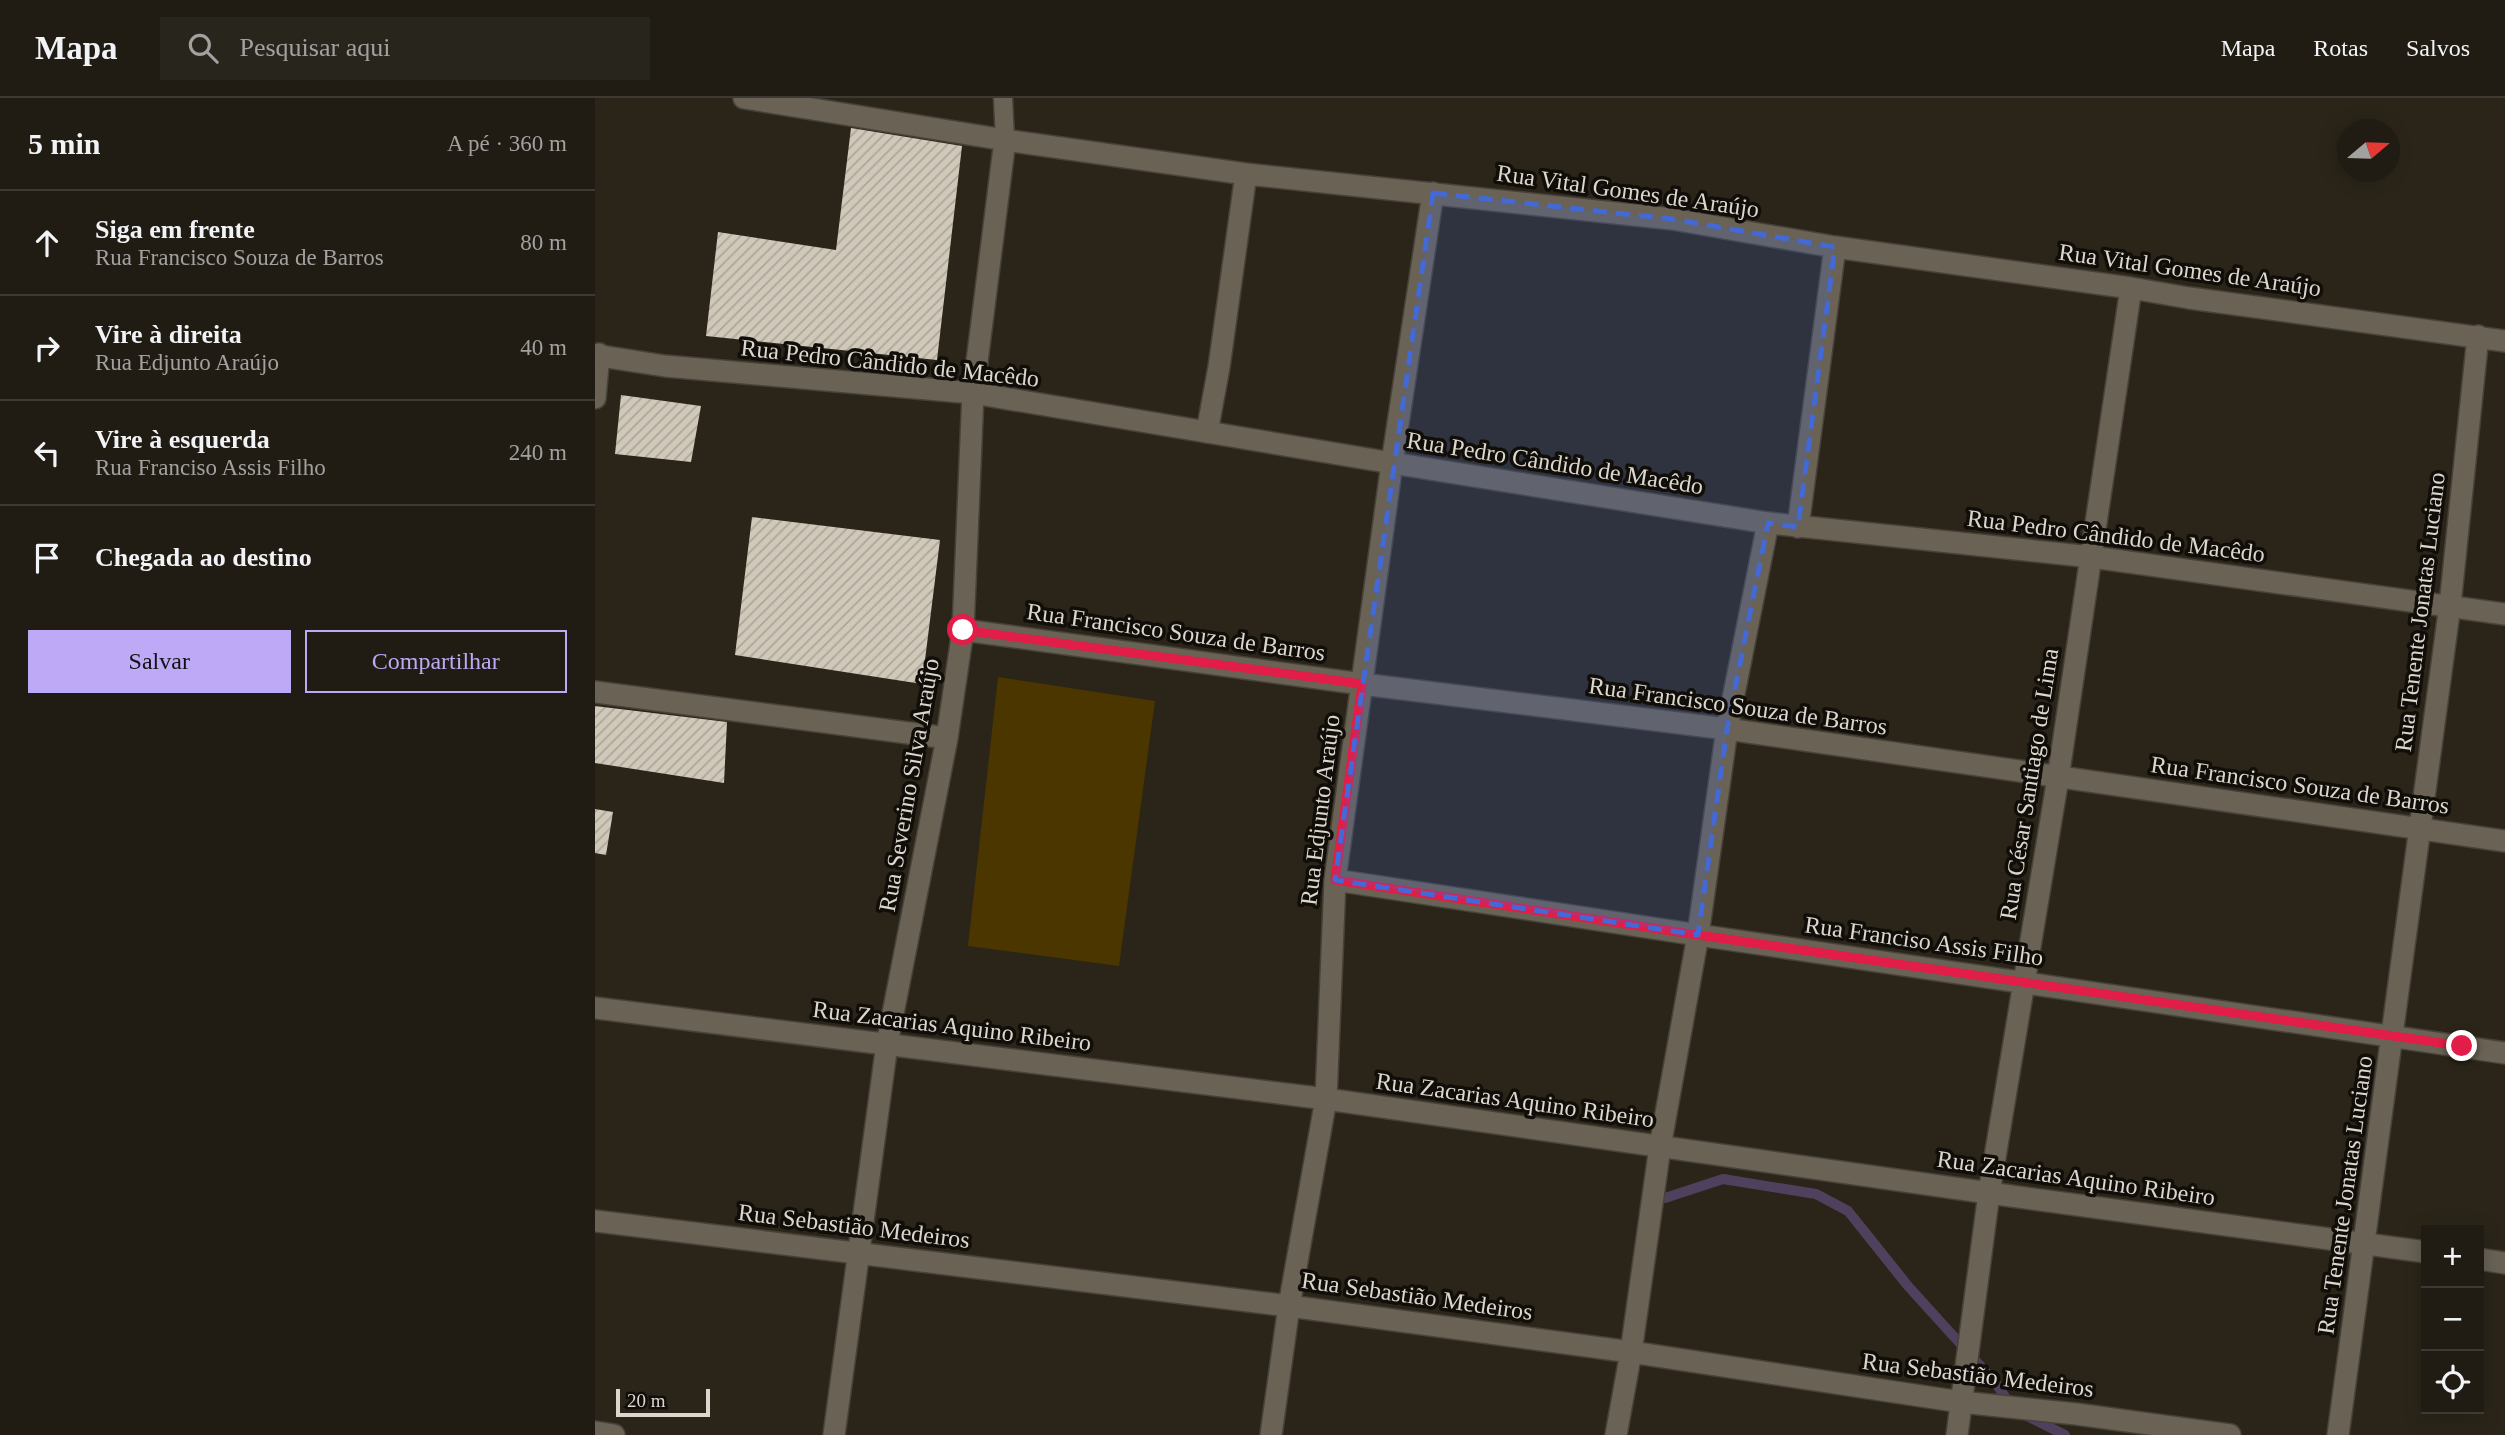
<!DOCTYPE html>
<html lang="pt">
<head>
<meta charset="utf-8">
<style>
	body { margin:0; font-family:"Times New Roman",serif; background:#28251c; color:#f1f3f6 }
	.controls { position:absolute; right:21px; bottom:21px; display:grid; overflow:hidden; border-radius:0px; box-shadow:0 4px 18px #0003 }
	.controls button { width:63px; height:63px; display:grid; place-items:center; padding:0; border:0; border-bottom:2px solid #3d3a33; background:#201c13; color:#f1f3f6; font:35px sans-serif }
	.compass { position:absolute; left:1742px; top:21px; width:63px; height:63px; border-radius:50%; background:#201c13; box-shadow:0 4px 18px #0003; rotate:71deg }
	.scale { position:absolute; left:21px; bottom:18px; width:94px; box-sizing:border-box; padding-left:7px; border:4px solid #dbd7cf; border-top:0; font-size:19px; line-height:24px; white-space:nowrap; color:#dbd7cf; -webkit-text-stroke:5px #110e09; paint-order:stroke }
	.stop { position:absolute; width:21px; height:21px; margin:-16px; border:5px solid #e11d48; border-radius:50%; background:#fff }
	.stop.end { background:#e11d48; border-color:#fff; box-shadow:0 2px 7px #0008 }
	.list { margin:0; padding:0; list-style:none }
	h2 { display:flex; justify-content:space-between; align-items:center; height:91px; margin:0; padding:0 28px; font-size:30px }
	h2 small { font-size:23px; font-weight:400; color:#a2a1a0 }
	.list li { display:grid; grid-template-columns:46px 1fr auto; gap:21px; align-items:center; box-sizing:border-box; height:105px; padding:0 28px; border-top:2px solid #3d3a33 }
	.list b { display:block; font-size:26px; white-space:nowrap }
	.list p { margin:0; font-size:23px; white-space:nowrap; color:#a2a1a0 }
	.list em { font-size:23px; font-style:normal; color:#a2a1a0 }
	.actions { display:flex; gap:14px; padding:21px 28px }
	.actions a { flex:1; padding:16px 0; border:2px solid #bda9f5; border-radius:0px; text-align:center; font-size:24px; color:#bda9f5 }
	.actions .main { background:#bda9f5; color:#111 }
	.icon { flex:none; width:38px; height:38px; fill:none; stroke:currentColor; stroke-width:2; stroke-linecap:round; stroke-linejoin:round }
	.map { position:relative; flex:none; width:1910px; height:1337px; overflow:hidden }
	header { display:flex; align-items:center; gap:42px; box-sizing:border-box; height:98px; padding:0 35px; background:#201c13; border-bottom:2px solid #3d3a33 }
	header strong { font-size:33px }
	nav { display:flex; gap:38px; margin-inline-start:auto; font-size:24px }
	.search { width:490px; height:63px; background:#28251c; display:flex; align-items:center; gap:18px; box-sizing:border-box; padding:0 24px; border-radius:0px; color:#a2a1a0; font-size:26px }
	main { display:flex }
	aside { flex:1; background:#201c13 }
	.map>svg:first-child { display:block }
	.green { fill:#4b3600 }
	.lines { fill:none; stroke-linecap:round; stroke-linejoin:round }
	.stream { stroke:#4f405e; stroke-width:10 }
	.building { fill:url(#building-hatch) }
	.lane-casing { stroke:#474239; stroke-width:21 }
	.street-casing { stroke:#474239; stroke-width:24 }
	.secondary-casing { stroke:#474239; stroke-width:24 }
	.lane { stroke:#696255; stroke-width:18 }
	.street { stroke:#696255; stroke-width:21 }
	.secondary { stroke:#696255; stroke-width:21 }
	.route { stroke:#e11d48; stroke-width:9 }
	.marked { fill:#4369d6; fill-opacity:0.2; stroke:#4369d6; stroke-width:5; stroke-dasharray:14 9; stroke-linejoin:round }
	.labels { text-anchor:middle; stroke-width:7; stroke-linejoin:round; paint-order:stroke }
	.street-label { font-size:24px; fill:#dbd7cf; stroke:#110e09 }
</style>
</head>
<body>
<header>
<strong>Mapa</strong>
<div class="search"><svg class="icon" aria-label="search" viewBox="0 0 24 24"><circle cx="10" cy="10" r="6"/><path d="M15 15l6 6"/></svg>Pesquisar aqui</div>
<nav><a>Mapa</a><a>Rotas</a><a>Salvos</a></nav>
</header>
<main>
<aside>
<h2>5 min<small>A pé · 360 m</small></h2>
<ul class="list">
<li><svg class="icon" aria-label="ahead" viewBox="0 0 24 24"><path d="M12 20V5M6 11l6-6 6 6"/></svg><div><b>Siga em frente</b><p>Rua Francisco Souza de Barros</p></div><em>80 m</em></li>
<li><svg class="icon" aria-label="right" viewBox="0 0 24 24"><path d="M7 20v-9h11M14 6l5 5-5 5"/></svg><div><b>Vire à direita</b><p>Rua Edjunto Araújo</p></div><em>40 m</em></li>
<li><svg class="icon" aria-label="left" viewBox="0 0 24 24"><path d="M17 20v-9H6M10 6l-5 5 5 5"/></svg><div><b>Vire à esquerda</b><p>Rua Franciso Assis Filho</p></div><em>240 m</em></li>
<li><svg class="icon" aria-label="arrive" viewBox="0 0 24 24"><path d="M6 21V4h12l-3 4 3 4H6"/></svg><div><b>Chegada ao destino</b></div></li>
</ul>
<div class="actions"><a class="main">Salvar</a><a>Compartilhar</a></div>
</aside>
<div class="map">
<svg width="1910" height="1337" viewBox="0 0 1910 1337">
	<defs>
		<pattern id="building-hatch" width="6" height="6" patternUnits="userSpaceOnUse" patternTransform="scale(1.75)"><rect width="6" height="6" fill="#d0c8b9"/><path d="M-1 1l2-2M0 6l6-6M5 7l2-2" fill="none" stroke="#aca69a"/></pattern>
	</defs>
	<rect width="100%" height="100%" fill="#2b2519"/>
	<path class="green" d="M403,579L560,603L524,868L373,848Z"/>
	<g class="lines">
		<path class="stream" d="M1070,1100L1128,1081L1221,1096L1253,1113L1313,1188L1400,1284L1415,1306
			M1430,1317L1470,1337"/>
	</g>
	<path class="building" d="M256,30L367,48L342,262L111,238L123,134L241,152Z
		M26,297L106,308L96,364L20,356Z
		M157,419L345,442L327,586L140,557Z
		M0,608L132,624L129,685L0,665Z
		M0,711L18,714L11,757L0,755Z"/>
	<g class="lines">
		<g class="lane-casing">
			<path id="lane" d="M408,0L410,42"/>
		</g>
		<g class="street-casing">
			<path id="street" d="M149,0L410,42L651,76L1077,121L1240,149L1536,190L1594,200L1910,243
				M0,300L4,256
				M612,334L624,269L651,76
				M1203,429L1240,149
				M368,532L767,586L1132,631L1910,743
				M0,594L352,640
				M740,782L1103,837L1910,955
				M0,910L731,1001L1394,1095L1831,1154
				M0,1123L694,1208L1036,1254L1366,1304L1481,1316L1635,1337
				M1884,1161L1910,1165
				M239,1337L292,946L352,640L368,532L378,295L410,42
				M676,1337L694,1208L731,1001L740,782L797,365L838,95
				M1021,1337L1036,1254L1065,1049L1103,837L1132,631L1173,425
				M1362,1337L1394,1095L1463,680L1536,190
				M1743,1337L1855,507L1883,238"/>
		</g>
		<g class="secondary-casing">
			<path id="secondary" d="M0,257L70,268L378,295L797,365L1173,425L1497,459L1910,516
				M0,1334L19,1337"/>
		</g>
		<use href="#lane" class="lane"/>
		<use href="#street" class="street"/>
		<use href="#secondary" class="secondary"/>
	</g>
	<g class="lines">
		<path class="route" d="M368,532L767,586L740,782L1103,837L1867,948"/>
	</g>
	<path class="marked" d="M838,95L1077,121L1240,149L1203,429L1173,425L1132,631L1103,837L740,782Z"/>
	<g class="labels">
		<g class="street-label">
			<text transform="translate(1033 93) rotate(8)" y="8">Rua Vital Gomes de Araújo</text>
			<text transform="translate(1595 172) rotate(8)" y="8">Rua Vital Gomes de Araújo</text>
			<text transform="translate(295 265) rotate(6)" y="8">Rua Pedro Cândido de Macêdo</text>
			<text transform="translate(960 365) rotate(9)" y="8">Rua Pedro Cândido de Macêdo</text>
			<text transform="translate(1521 438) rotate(7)" y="8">Rua Pedro Cândido de Macêdo</text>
			<text transform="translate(1825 514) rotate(-83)" y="8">Rua Tenente Jonatas Luciano</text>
			<text transform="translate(581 534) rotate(8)" y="8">Rua Francisco Souza de Barros</text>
			<text transform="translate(1143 608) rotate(8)" y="8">Rua Francisco Souza de Barros</text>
			<text transform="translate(1434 686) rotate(-81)" y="8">Rua César Santiago de Lima</text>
			<text transform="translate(314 687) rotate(-80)" y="8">Rua Severino Silva Araújo</text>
			<text transform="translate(1705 687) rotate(8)" y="8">Rua Francisco Souza de Barros</text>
			<text transform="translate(725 712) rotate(-83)" y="8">Rua Edjunto Araújo</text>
			<text transform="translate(1329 843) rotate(8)" y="8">Rua Franciso Assis Filho</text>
			<text transform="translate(357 928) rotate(7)" y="8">Rua Zacarias Aquino Ribeiro</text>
			<text transform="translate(920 1002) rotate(8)" y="8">Rua Zacarias Aquino Ribeiro</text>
			<text transform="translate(1481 1080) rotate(8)" y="8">Rua Zacarias Aquino Ribeiro</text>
			<text transform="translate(1750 1097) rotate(-82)" y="8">Rua Tenente Jonatas Luciano</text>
			<text transform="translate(259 1128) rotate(7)" y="8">Rua Sebastião Medeiros</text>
			<text transform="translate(822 1198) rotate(8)" y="8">Rua Sebastião Medeiros</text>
			<text transform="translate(1383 1277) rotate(7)" y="8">Rua Sebastião Medeiros</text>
		</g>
	</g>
</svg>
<div class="controls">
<button>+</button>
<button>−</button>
<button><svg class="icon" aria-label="locate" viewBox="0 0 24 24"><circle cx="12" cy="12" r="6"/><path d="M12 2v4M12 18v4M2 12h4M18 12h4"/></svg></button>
</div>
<svg class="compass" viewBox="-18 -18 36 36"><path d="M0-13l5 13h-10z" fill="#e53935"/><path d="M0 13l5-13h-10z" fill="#a2a1a0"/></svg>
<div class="scale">20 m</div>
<div class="stop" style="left:368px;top:532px"></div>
<div class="stop end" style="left:1867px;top:948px"></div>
</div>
</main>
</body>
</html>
